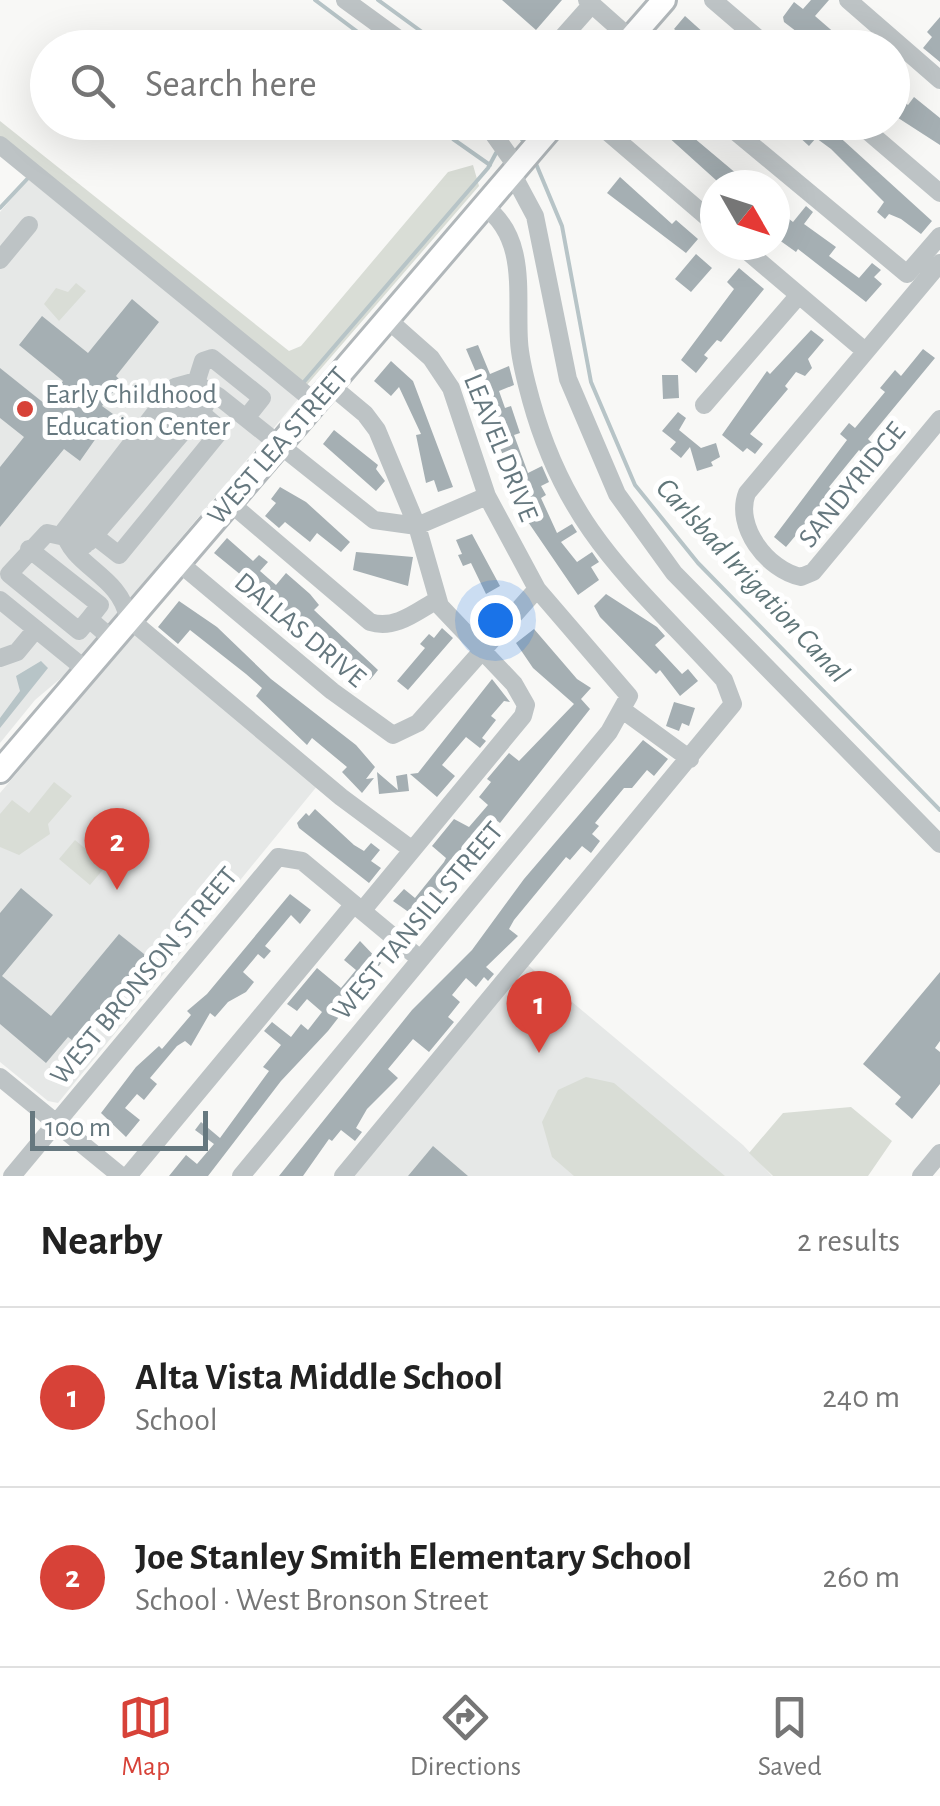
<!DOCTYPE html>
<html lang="en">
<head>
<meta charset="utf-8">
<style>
	body { margin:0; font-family:"Alegreya Sans",sans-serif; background:#f2f2f2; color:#222 }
	.compass { position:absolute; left:700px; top:170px; width:90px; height:90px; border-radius:50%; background:#fff; box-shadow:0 10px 40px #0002; rotate:129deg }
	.scale { position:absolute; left:30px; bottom:25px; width:178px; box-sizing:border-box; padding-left:10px; border:5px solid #66787f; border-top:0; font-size:28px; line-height:35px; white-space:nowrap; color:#66787f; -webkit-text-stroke:8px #fff; paint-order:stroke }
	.you { position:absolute; left:495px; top:620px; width:35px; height:35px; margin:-25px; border:8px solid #fff; border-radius:50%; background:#1a73e8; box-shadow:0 0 0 15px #1a73e833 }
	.badge { display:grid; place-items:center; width:65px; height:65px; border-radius:50%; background:#d74238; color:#fff; font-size:32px; font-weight:700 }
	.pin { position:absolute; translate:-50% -82px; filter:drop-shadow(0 2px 5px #0008) }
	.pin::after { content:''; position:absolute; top:52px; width:35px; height:30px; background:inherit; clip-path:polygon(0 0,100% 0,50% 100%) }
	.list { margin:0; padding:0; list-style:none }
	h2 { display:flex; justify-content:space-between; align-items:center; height:130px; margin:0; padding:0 40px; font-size:42px }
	h2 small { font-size:32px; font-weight:400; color:#767676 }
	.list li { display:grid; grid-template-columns:65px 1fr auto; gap:30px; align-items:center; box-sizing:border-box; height:180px; padding:0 40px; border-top:2px solid #e0e0e0 }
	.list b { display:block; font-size:38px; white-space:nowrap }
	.list p { margin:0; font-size:32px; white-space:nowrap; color:#767676 }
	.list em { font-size:32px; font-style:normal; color:#767676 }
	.icon { flex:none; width:55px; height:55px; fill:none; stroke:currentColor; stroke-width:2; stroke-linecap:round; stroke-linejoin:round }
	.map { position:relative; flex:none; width:940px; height:1176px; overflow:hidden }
	.search { position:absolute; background:#fff; box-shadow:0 10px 40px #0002; left:30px; right:30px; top:30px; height:110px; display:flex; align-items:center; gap:25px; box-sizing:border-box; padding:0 35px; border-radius:55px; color:#767676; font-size:38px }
	.sheet { height:490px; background:#fff }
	nav { display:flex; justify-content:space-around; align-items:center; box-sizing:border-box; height:140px; border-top:2px solid #e0e0e0; background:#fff; font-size:28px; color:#767676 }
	nav a { display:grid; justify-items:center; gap:5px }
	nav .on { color:#d74238 }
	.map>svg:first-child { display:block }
	.built { fill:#e6e8e7 }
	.green { fill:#d9ddd6 }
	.water { fill:#b7c4c7 }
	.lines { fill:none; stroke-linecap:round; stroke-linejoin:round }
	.stream { stroke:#b7c4c7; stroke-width:4 }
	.building { fill:#a5afb3 }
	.major-casing { stroke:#b1b7ba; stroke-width:28 }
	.minor { stroke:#bdc3c5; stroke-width:18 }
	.major { stroke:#fff; stroke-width:22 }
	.poi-dot { fill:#d74238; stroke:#fff; stroke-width:4 }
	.labels { text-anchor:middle; stroke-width:10; stroke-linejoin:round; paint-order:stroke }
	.poi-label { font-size:28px; fill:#66787f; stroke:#fff; text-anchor:start }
	.street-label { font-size:28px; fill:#66787f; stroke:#fff }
	.water-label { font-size:30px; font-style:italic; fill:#607679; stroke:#fff }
</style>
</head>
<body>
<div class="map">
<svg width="940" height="1176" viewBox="0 0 940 1176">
	<rect width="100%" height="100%" fill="#f8f8f6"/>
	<path class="built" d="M28,179L299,398L67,673L35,700L0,743V212Z
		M136,632L318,785L58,1103L48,1101L0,1062V793Z
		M523,961L743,1145L772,1176H343Z"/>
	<path class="green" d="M0,121L289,351L301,346L448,172L473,165L479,186L306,386L0,139Z
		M76,283L86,291L59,321L44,304L56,288L68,292Z
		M54,782L72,796L48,824L50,834L19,855L0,847V814L12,800L29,813Z
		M75,840L106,866L90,885L59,859Z
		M586,1077L614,1083L725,1176H574L552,1157L542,1122L558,1090Z
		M851,1107L892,1141L868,1176H773L749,1153L783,1113Z"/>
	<path class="water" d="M41,661L48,668L0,728V718L20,691L16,676Z"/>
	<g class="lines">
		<path class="stream" d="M315,0L379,48
			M378,0L444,48
			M466,122L453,139L490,165
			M511,122L526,146
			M534,159L562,226L591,382L635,485L698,563L940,810
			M0,208L29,177
			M303,383L488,168L496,153"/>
	</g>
	<path class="building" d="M502,0H562L536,30Z
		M811,0H829L815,16L852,48H818L784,22L783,17L794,2L803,9Z
		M685,16L705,34L695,46L674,29Z
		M940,17V62L923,48L932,37L927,32Z
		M892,93L908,105L914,97L940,118V145L892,114Z
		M643,122H675L750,185L717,181L666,135L663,139Z
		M806,122H818L833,131L932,221L921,234L901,219L889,214L885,219L877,212L884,202L831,149L816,138L809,146L796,134Z
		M620,177L672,224L676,220L698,239L686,253L607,193Z
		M806,206L813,212L804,224L836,247L829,256L859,278L872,263L881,270L874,277L882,284L866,302L798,249L796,252L775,237V208L793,222Z
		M696,254L712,268L691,292L675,279Z
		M739,268L764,289L721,342L717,340L704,355L708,358L696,373L681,360L734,289L727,282Z
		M132,299L159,322L116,376L119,379L110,390L113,392L102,406L113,414L80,461L64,449L0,527V467L24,437L0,418V368L45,404L63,381L19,345L42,316L88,353Z
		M811,330L824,340L808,359L812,368L805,376L796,372L785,386L788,389L750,434L763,444L755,454L747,448L743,452L722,435L767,371L770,374Z
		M478,345L490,374L509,366L514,385L499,391L505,408L511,406L520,433L514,435L528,473L542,466L549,482L541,486L546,495L541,498L557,533L572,524L577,532L561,542L577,562L592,552L599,562L591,567L599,580L578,595L524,516L528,514L486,415L493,412L466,349Z
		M923,349L935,358L868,439L872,443L863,454L859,450L829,487L833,491L786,547L774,537L847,440L840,434L849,423L855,428L885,392L880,388L895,370L901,376Z
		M391,361L413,381L453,487L438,492L434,480L426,483L416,435L421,434L399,387L391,396L374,381Z
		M662,375H678L679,398L663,399Z
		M678,412L686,418L679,430L701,448L716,443L720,457L711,462L713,466L697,471L690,447L681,458L670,449L676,442L662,431Z
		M334,430L378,465L376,469L385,481L376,491L323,444Z
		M280,487L306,502L350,542L341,552L317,533L310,542L285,522L279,528L265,516L276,503L271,499Z
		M472,534L500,586L486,594L471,563L463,566L458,555L462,554L456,540Z
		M227,538L253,561L259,555L268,562L260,571L276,585L286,573L310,594L319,605L314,610L378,670L370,680L214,553Z
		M356,552L413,557L408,586L353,570Z
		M606,594L657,627L665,636L655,645L682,674L688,669L698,681L680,696L660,670L656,674L600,617L594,606Z
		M179,601L217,627L271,679L356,745L375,767L366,779L374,778L362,793L342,772L347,767L312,738L307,745L256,696L262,688L246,674L190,630L178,644L158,627Z
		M442,628L453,638L408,690L397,681L425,648L420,644L429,634L434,638Z
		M534,629L577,679L591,688L581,699L590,709L500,823L496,820L468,852L473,857L439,895L435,892L417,918L393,901L404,889L415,898L444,862L446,858L432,846L454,819L469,827L488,805L479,797L491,782L487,779L509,753L519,761L574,704L533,668L516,643Z
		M492,679L510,702L504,701L491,716L496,720L482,738L486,741L480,748L466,737L442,765L455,776L437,797L410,774L418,773Z
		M674,702L695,708L689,726L682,723L679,731L666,726Z
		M643,740L668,759L654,776L647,770L632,788H624L595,823L599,826L592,834L600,841L591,853L582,846L570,860L566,857L514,920L509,929L518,936L486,967L494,974L488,981L484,977L476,987L466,978L452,995L460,1002L448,1017L454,1022L429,1052L413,1039L388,1069L398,1078L367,1109L356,1128L362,1132L355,1141L341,1130L332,1141L329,1139L303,1176H279L412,1010L472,950L524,879Z
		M377,772L398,790L396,776L407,774L409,791L379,794Z
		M315,809L354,845L364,851L371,843L380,850L371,861L381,868L369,883L299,828L297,823L306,813L309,816Z
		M21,888L53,915L2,976L51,1016L119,934L149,958L77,1044L68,1037L46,1063L0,1024V913Z
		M290,894L311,910L300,924L291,915L265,946L271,951L264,959L258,954L243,972L254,982L246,992L228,1002L215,1017L210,1013L191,1046L185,1041L177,1046L150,1078L157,1084L144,1100L137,1094L125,1108L140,1120L126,1137L101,1113L136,1067L159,1046L162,1049L191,1015L187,1011L207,994Z
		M360,941L381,963L328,1031L281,1081L208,1176H169L186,1155L197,1164L214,1144L195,1130L201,1122L220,1138L269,1071L263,1067L281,1045L264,1031L272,1022L291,1037L301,1024L308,1030L322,1012L307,999L297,1011L287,1004L317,968L341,988L356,970L344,960Z
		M940,972V1041L935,1048L940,1052V1084L912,1119L895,1104L901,1097L863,1064Z
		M433,1146L468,1176H408Z"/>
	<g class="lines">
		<g class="major-casing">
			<path id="major" d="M622,48L664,0
				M0,771L556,122"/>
		</g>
		<path class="minor" d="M345,0L411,48
			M587,0L641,48
			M713,0L769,48
			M848,0L940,80
			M553,48L592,4
			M485,122L517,167
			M596,122L715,224
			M724,122L907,274L940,236
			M857,122L940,193
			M0,145L315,402
			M512,173L535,216L568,379L617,494L674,573L940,844
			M740,245L865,351
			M0,260L29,225
			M940,263L747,493C734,526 767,570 801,577L813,572L940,419
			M196,383L203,361L212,358L262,398L246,418
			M329,384L365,414L377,430L417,526L440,606L514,684L526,705L523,716L362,911
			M704,405L799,295
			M229,502L370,622C395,630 416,612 437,600
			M65,537L47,533L9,574L79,631L89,619
			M96,537L119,555L221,430L200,412
			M89,542L205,406
			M85,545L82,534L96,513L200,385
			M29,549L100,605L89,619L111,638
			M177,561L332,691L393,735L418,723L537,589
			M0,600L85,669
			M0,658L17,652L36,629
			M624,711L690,759
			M411,849L341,797L128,618C120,575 72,567 64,531L175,387L193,382L218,396L374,520L417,526L487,496
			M0,1077L121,1176
			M12,1176L278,857L302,861L420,959
			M128,1176L354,904
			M241,1176L609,732L629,696L537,589L487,496L451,388L431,358L387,319
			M343,1176L733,704L724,680C637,584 568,534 531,400C526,381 520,361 519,341C516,294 528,238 484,206
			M921,1176L940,1153"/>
		<use href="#major" class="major"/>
	</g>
	<circle class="poi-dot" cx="25" cy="409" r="10"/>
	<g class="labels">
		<g class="poi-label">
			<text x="45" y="403">Early Childhood<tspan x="45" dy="32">Education Center</tspan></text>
		</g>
		<g class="street-label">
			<text transform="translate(277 445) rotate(-49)" y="10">WEST LEA STREET</text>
			<text transform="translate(502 447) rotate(68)" y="10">LEAVEL DRIVE</text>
			<text transform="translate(851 484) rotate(-51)" y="10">SANDYRIDGE</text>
			<text transform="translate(301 629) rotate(40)" y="10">DALLAS DRIVE</text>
			<text transform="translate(417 920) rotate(-50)" y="10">WEST TANSILL STREET</text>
			<text transform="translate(143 975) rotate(-50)" y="10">WEST BRONSON STREET</text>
		</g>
		<g class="water-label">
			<text transform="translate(753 580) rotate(47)" y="10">Carlsbad Irrigation Canal</text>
		</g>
	</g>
</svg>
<svg class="compass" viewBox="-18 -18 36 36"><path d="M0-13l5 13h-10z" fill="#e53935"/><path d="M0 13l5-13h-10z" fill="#767676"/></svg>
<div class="scale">100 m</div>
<div class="you"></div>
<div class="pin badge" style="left:539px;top:1053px">1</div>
<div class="pin badge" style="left:117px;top:890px">2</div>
<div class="search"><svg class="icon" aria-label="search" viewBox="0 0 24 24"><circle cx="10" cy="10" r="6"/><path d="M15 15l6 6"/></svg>Search here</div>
</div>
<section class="sheet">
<h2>Nearby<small>2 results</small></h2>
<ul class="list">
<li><span class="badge">1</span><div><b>Alta Vista Middle School</b><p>School</p></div><em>240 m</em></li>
<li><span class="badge">2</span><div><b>Joe Stanley Smith Elementary School</b><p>School · West Bronson Street</p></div><em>260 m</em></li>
</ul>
</section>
<nav>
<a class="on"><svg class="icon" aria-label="map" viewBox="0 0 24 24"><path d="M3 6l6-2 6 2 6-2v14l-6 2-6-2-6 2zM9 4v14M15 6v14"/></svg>Map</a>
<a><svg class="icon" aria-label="directions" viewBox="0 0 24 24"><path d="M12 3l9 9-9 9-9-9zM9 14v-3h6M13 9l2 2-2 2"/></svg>Directions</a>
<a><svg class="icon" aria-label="saved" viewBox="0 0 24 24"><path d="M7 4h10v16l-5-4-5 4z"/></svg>Saved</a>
</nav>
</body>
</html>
